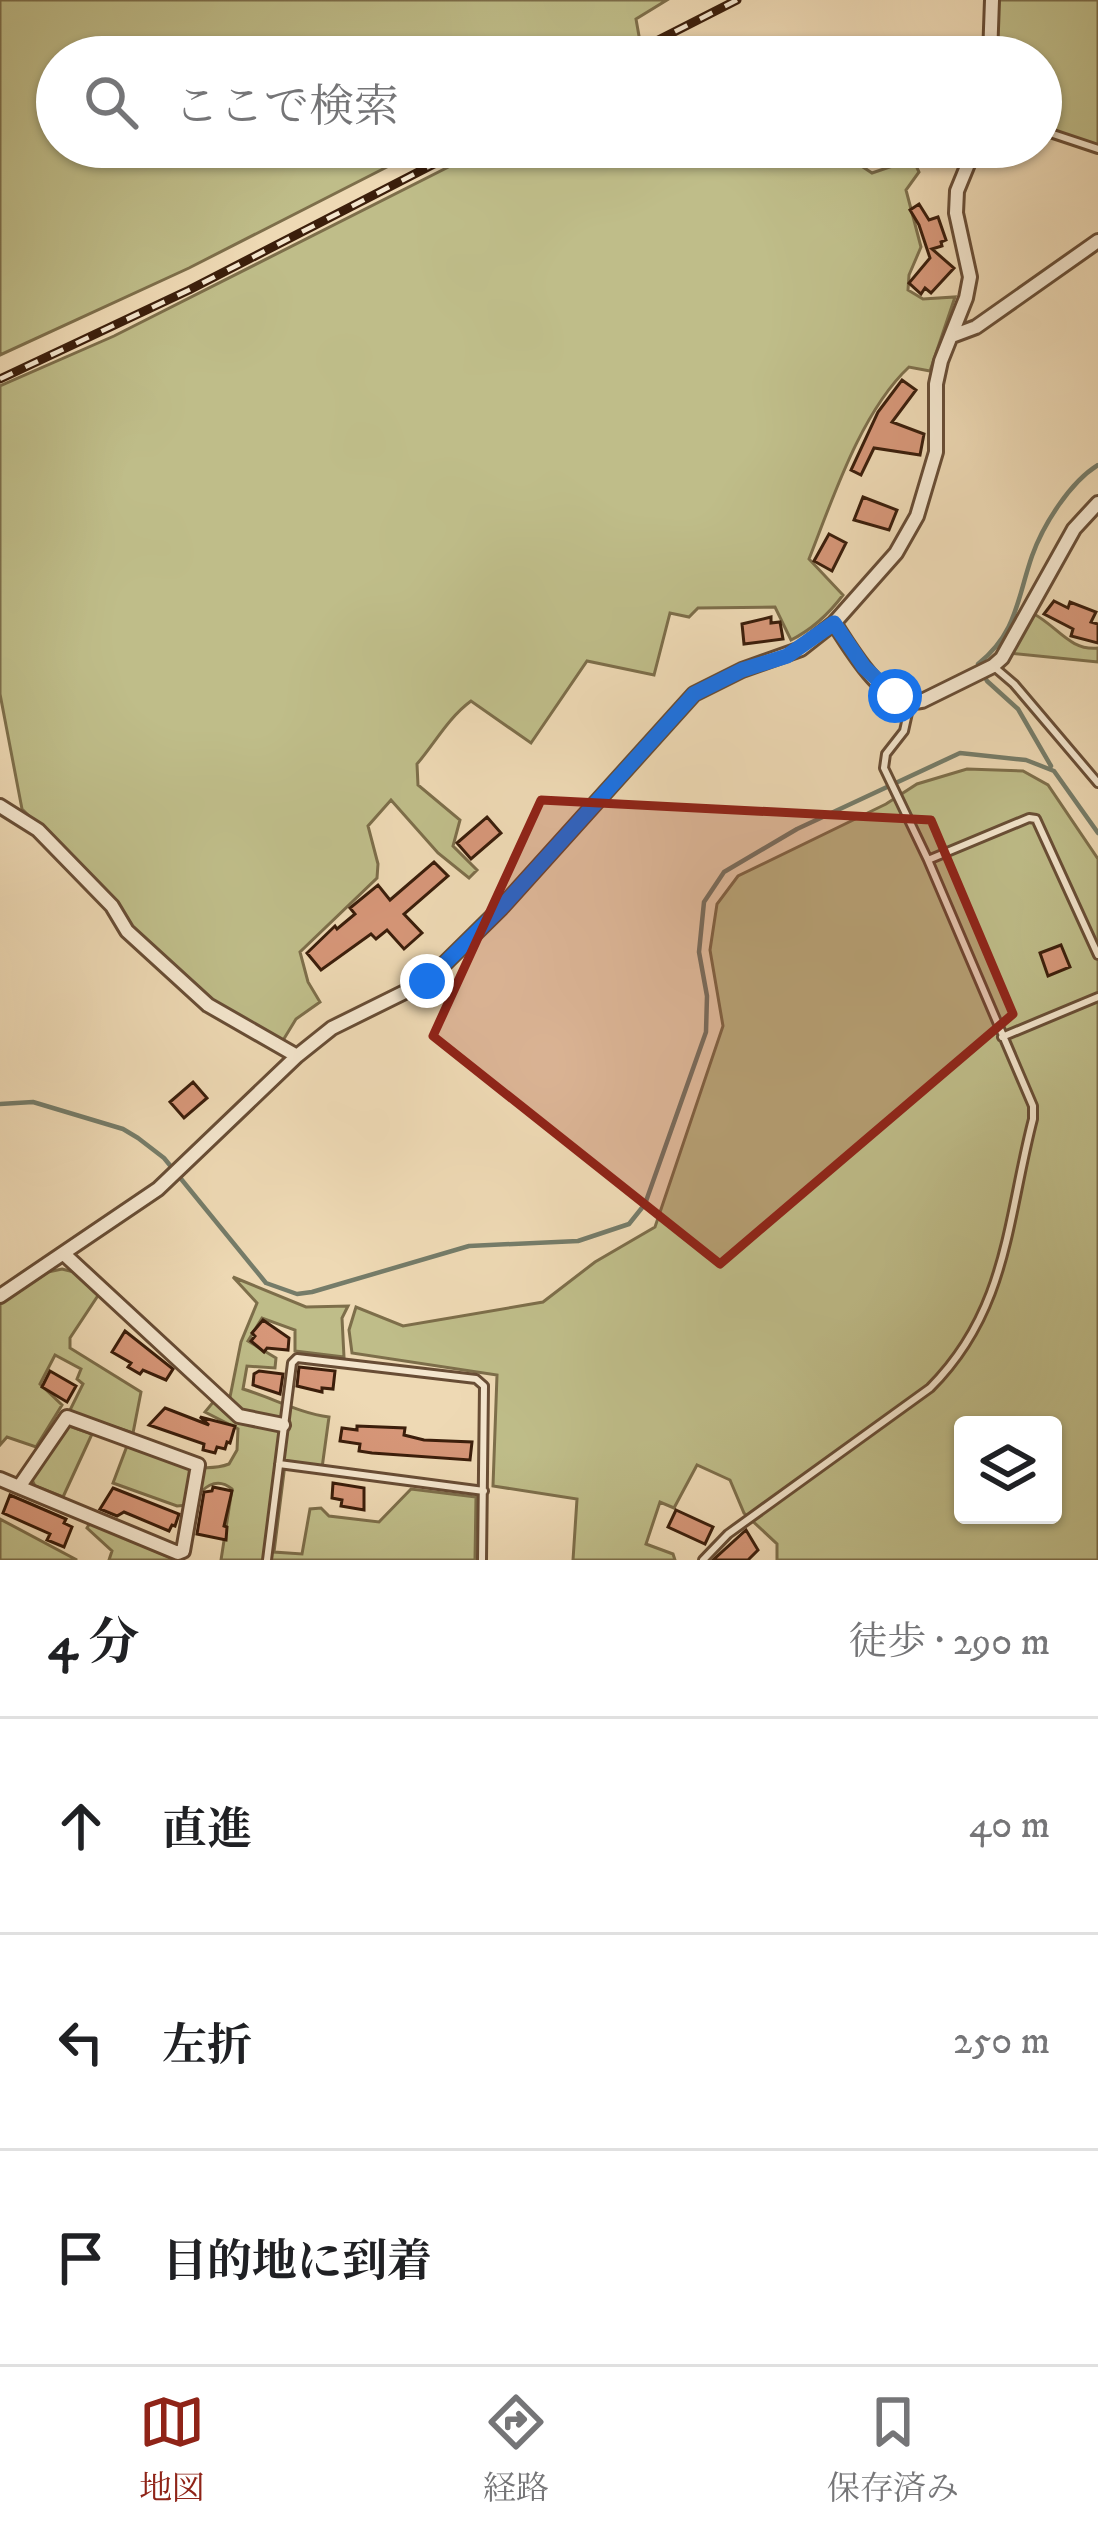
<!DOCTYPE html>
<html lang="ja">
<head>
<meta charset="utf-8">
<style>
	body { margin:0; font-family:"IM FELL DW Pica","Noto Serif JP",serif; background:#f6f6f6; color:#202124 }
	.controls { position:absolute; right:36px; bottom:36px; display:grid; overflow:hidden; border-radius:12px; box-shadow:0 3px 9px #0004 }
	.controls button { width:108px; height:108px; display:grid; place-items:center; padding:0; border:0; border-bottom:3px solid #e0e0e0; background:#fff; color:#202124; font:60px sans-serif }
	.stop { position:absolute; width:36px; height:36px; margin:-27px; border:9px solid #1a73e8; border-radius:50%; background:#fff }
	.stop.end { background:#1a73e8; border-color:#fff; box-shadow:0 3px 12px #0008 }
	.list { margin:0; padding:0; list-style:none }
	h2 { display:flex; justify-content:space-between; align-items:center; height:156px; margin:0; padding:0 48px; font-size:51px }
	h2 small { font-size:39px; font-weight:400; color:#757577 }
	.list li { display:grid; grid-template-columns:78px 1fr auto; gap:36px; align-items:center; box-sizing:border-box; height:216px; padding:0 48px; border-top:3px solid #e0e0e0 }
	.list b { display:block; font-size:45px; white-space:nowrap }
	.list em { font-size:39px; font-style:normal; color:#757577 }
	.icon { flex:none; width:66px; height:66px; fill:none; stroke:currentColor; stroke-width:2; stroke-linecap:round; stroke-linejoin:round }
	.map { position:relative; flex:none; width:1098px; height:1560px; overflow:hidden }
	.search { position:absolute; background:#fff; box-shadow:0 3px 9px #0004; left:36px; right:36px; top:36px; height:132px; display:flex; align-items:center; gap:30px; box-sizing:border-box; padding:0 42px; border-radius:66px; color:#757577; font-size:45px }
	.sheet { height:804px; background:#fff }
	nav { display:flex; justify-content:space-around; align-items:center; box-sizing:border-box; height:168px; border-top:3px solid #e0e0e0; background:#fff; font-size:33px; color:#757577 }
	nav a { display:grid; justify-items:center; gap:6px }
	nav .on { color:#8f2418 }
	.map>svg:first-child { display:block }
	.green { fill:#bfbd89; stroke:#7d6e4a; stroke-width:3; fill-rule:evenodd }
	.lines { fill:none; stroke-linecap:round; stroke-linejoin:round }
	.stream { stroke:#757c69; stroke-width:4.5 }
	.building { fill:#d79779; stroke:#3b1e0b; stroke-width:3 }
	.lane-casing { stroke:#684d35; stroke-width:12 }
	.street-casing { stroke:#684d35; stroke-width:18 }
	.lane { stroke:#f4e6ce; stroke-width:6 }
	.street { stroke:#f4e6ce; stroke-width:12 }
	.rail-casing { stroke:#3b1e0b; stroke-width:9 }
	.rail { stroke:#f4e6ce; stroke-width:4.5; stroke-dasharray:14; stroke-linecap:butt }
	.route { stroke:#1a73e8; stroke-width:15 }
	.marked { fill:#8f2418; fill-opacity:0.2; stroke:#8f2418; stroke-width:9; stroke-linejoin:round }
</style>
</head>
<body>
<div class="map">
<svg width="1098" height="1560" viewBox="0 0 1098 1560">
	<rect width="100%" height="100%" fill="#eed9b4"/>
	<filter id="stains"><feTurbulence type="fractalNoise" baseFrequency=".00167" numOctaves="4"/><feColorMatrix values="0 0 0 0 .2 0 0 0 0 .09 0 0 0 0 .02 0 0 0 .5 -.17"/></filter>
	<radialGradient id="worn" r=".72"><stop offset=".6" stop-color="#630" stop-opacity="0"/><stop offset="1" stop-color="#630" stop-opacity=".3"/></radialGradient>
	<path class="green" d="M0,0H667L636,19L639,36L599,57H57V147H426L189,268L0,355Z
		M997,0H1098V146L1041,126V57H993Z
		M488,147H833L872,173L913,159L919,172L906,190L921,247L909,275L908,290L923,299L955,297L930,371L909,367C861,412 833,498 809,559L843,595C828,615 813,629 791,640L775,607L698,608L689,617L670,613L654,675L587,661L531,743L471,701C448,718 435,743 417,764L418,785L460,820L453,846L477,870L469,878L438,853L391,800L368,826L378,864L377,878L300,952L308,982L320,1002L296,1019L282,1042L212,1002L131,927L116,903L22,809L0,694V386L114,336Z
		M1034,614C1058,627 1070,651 1098,648V662L1009,653Z
		M967,769L1023,771L1048,785L1098,859V1560H777V1544L744,1513L730,1480L697,1465L674,1508L660,1502L646,1544L673,1554L675,1560H573L577,1499L493,1486L497,1375L352,1353L349,1330L356,1307L403,1326L543,1302L595,1262L655,1227L723,1026L710,950L717,904L738,876L886,804L917,784ZM963,1425H1053V1515H963Z
		M62,1269L74,1272L99,1294L70,1338V1348L141,1392L133,1433L69,1412L83,1384L77,1379L81,1369L55,1355L40,1384L62,1405L36,1447L7,1437L0,1445V1304L48,1272Z
		M233,1277L306,1307L348,1306L342,1318L344,1357L295,1351V1330L262,1318L248,1341L276,1358L275,1368L247,1366L243,1389C273,1398 299,1413 329,1417L322,1468L285,1464L274,1552L302,1554L310,1509L321,1508L329,1516L379,1522L411,1489L476,1497L475,1560H221L232,1489C214,1474 201,1491 188,1505L177,1506L113,1483L127,1446C157,1456 197,1476 229,1464L237,1450L238,1429L205,1412L214,1401L230,1397L241,1342L257,1303Z
		M69,1426L92,1434L63,1497L35,1486L31,1478L63,1427Z
		M0,1519L77,1560H0Z
		M90,1523L176,1560H109L112,1551L87,1528Z"/>
	<g class="lines">
		<path class="stream" d="M1051,766L1018,709L987,681L978,664C1017,633 1017,599 1032,556C1043,525 1070,482 1098,465
			M0,1104L33,1102L123,1129L138,1138L164,1158L266,1283L297,1294L312,1292L469,1246L578,1241L629,1224L645,1204L706,1032L707,996L699,952L704,902L724,872L797,829L960,753L1026,760L1054,771L1098,833"/>
	</g>
	<path class="building" d="M919,204L929,220L938,217L946,240L941,242L942,246L932,249L954,268L931,293L925,288L921,294L909,283L930,258L919,225L910,210Z
		M902,380L916,390L892,422L924,434L920,455L874,448L861,475L851,470L878,412Z
		M863,497L897,510L889,530L854,520Z
		M829,534L846,543L832,571L814,561Z
		M1054,601L1068,608L1070,602L1096,612L1091,622L1098,624V643L1071,636L1073,629L1044,614Z
		M771,617V623L780,622L783,639L744,644L742,624Z
		M487,817L501,833L471,859L457,843Z
		M434,862L448,876L404,914L422,933L404,949L387,930L376,939L371,934L321,970L307,953L335,926L337,929L355,914L350,908L378,885L390,900Z
		M1061,945L1070,967L1048,976L1040,953Z
		M193,1082L207,1098L184,1118L170,1102Z
		M263,1320L289,1338L288,1350L267,1348L264,1352L251,1341L255,1336L252,1333Z
		M125,1331L173,1369L166,1380L143,1370L140,1374L128,1367L131,1363L112,1352Z
		M299,1367L335,1371L333,1389L322,1388V1392L297,1386Z
		M50,1371L76,1386L67,1402L42,1387Z
		M259,1371L283,1374L280,1394L253,1385L254,1374Z
		M165,1408L209,1425L200,1417L235,1426L230,1443L227,1442L225,1449L217,1447L215,1453L203,1450L204,1444L149,1425Z
		M357,1426L405,1428L404,1435L424,1440L472,1442L470,1460L372,1453L359,1451L360,1444L340,1441L342,1428L357,1430Z
		M333,1483L364,1488V1510L341,1506L342,1500L332,1498Z
		M213,1487L232,1491L224,1526L227,1527L226,1540L197,1534L204,1492L212,1491Z
		M113,1488L179,1514L175,1526L172,1525L169,1531L124,1512L117,1516L100,1509Z
		M10,1495L66,1519L64,1523L72,1527L64,1547L47,1540L50,1534L3,1513Z
		M676,1510L713,1527L705,1544L668,1527Z
		M746,1530L758,1550L748,1560H713Z"/>
	<g class="lines">
		<g class="lane-casing">
			<path id="lane" d="M1041,130L1098,149
				M993,666L1014,684L1098,783
				M928,860L1029,818L1036,819L1098,955
				M1002,1037L1098,997
				M279,1464L484,1491
				M267,1560L292,1363L297,1358L476,1379L484,1386L482,1560
				M703,1560L728,1534L930,1388C1008,1310 1007,1219 1033,1119V1106L928,860L884,768L886,754L904,731L910,704"/>
		</g>
		<g class="street-casing">
			<path id="street" d="M990,57L992,0
				M952,336L976,327L1098,241
				M834,623C852,650 884,709 922,701L993,666L1002,658L1074,529L1098,503
				M0,806L38,830L112,906L127,931L208,1005L297,1056
				M64,1254L239,1416L283,1425
				M0,1296L158,1189L297,1056L332,1028L427,981L501,908L694,694L742,670L801,649L834,623L896,553L917,516L936,452V384L941,361L966,298L970,277L956,213L957,191L975,147
				M67,1417L198,1465L183,1551L178,1553L19,1487Z
				M0,1479L19,1487"/>
		</g>
		<use href="#lane" class="lane"/>
		<use href="#street" class="street"/>
		<g class="rail-casing">
			<path id="rail" d="M625,57L737,0
				M0,379L189,290L467,147"/>
		</g>
		<use href="#rail" class="rail"/>
	</g>
	<g class="lines">
		<path class="route" d="M427,981L501,908L694,694L742,670L787,656L834,623L864,667L895,696"/>
	</g>
	<path class="marked" d="M541,800L931,820L1013,1014L720,1264L433,1036Z"/>
	<rect width="100%" height="100%" filter="url(#stains)"/>
	<rect width="100%" height="100%" fill="url(#worn)"/>
</svg>
<div class="controls">
<button><svg class="icon" aria-label="layers" viewBox="0 0 24 24"><path d="M12 4l9 5-9 5-9-5zM3 14l9 5 9-5"/></svg></button>
</div>
<div class="stop" style="left:895px;top:696px"></div>
<div class="stop end" style="left:427px;top:981px"></div>
<div class="search"><svg class="icon" aria-label="search" viewBox="0 0 24 24"><circle cx="10" cy="10" r="6"/><path d="M15 15l6 6"/></svg>ここで検索</div>
</div>
<section class="sheet">
<h2>4 分<small>徒歩 · 290 m</small></h2>
<ul class="list">
<li><svg class="icon" aria-label="ahead" viewBox="0 0 24 24"><path d="M12 20V5M6 11l6-6 6 6"/></svg><div><b>直進</b></div><em>40 m</em></li>
<li><svg class="icon" aria-label="left" viewBox="0 0 24 24"><path d="M17 20v-9H6M10 6l-5 5 5 5"/></svg><div><b>左折</b></div><em>250 m</em></li>
<li><svg class="icon" aria-label="arrive" viewBox="0 0 24 24"><path d="M6 21V4h12l-3 4 3 4H6"/></svg><div><b>目的地に到着</b></div></li>
</ul>
</section>
<nav>
<a class="on"><svg class="icon" aria-label="map" viewBox="0 0 24 24"><path d="M3 6l6-2 6 2 6-2v14l-6 2-6-2-6 2zM9 4v14M15 6v14"/></svg>地図</a>
<a><svg class="icon" aria-label="directions" viewBox="0 0 24 24"><path d="M12 3l9 9-9 9-9-9zM9 14v-3h6M13 9l2 2-2 2"/></svg>経路</a>
<a><svg class="icon" aria-label="saved" viewBox="0 0 24 24"><path d="M7 4h10v16l-5-4-5 4z"/></svg>保存済み</a>
</nav>
</body>
</html>
